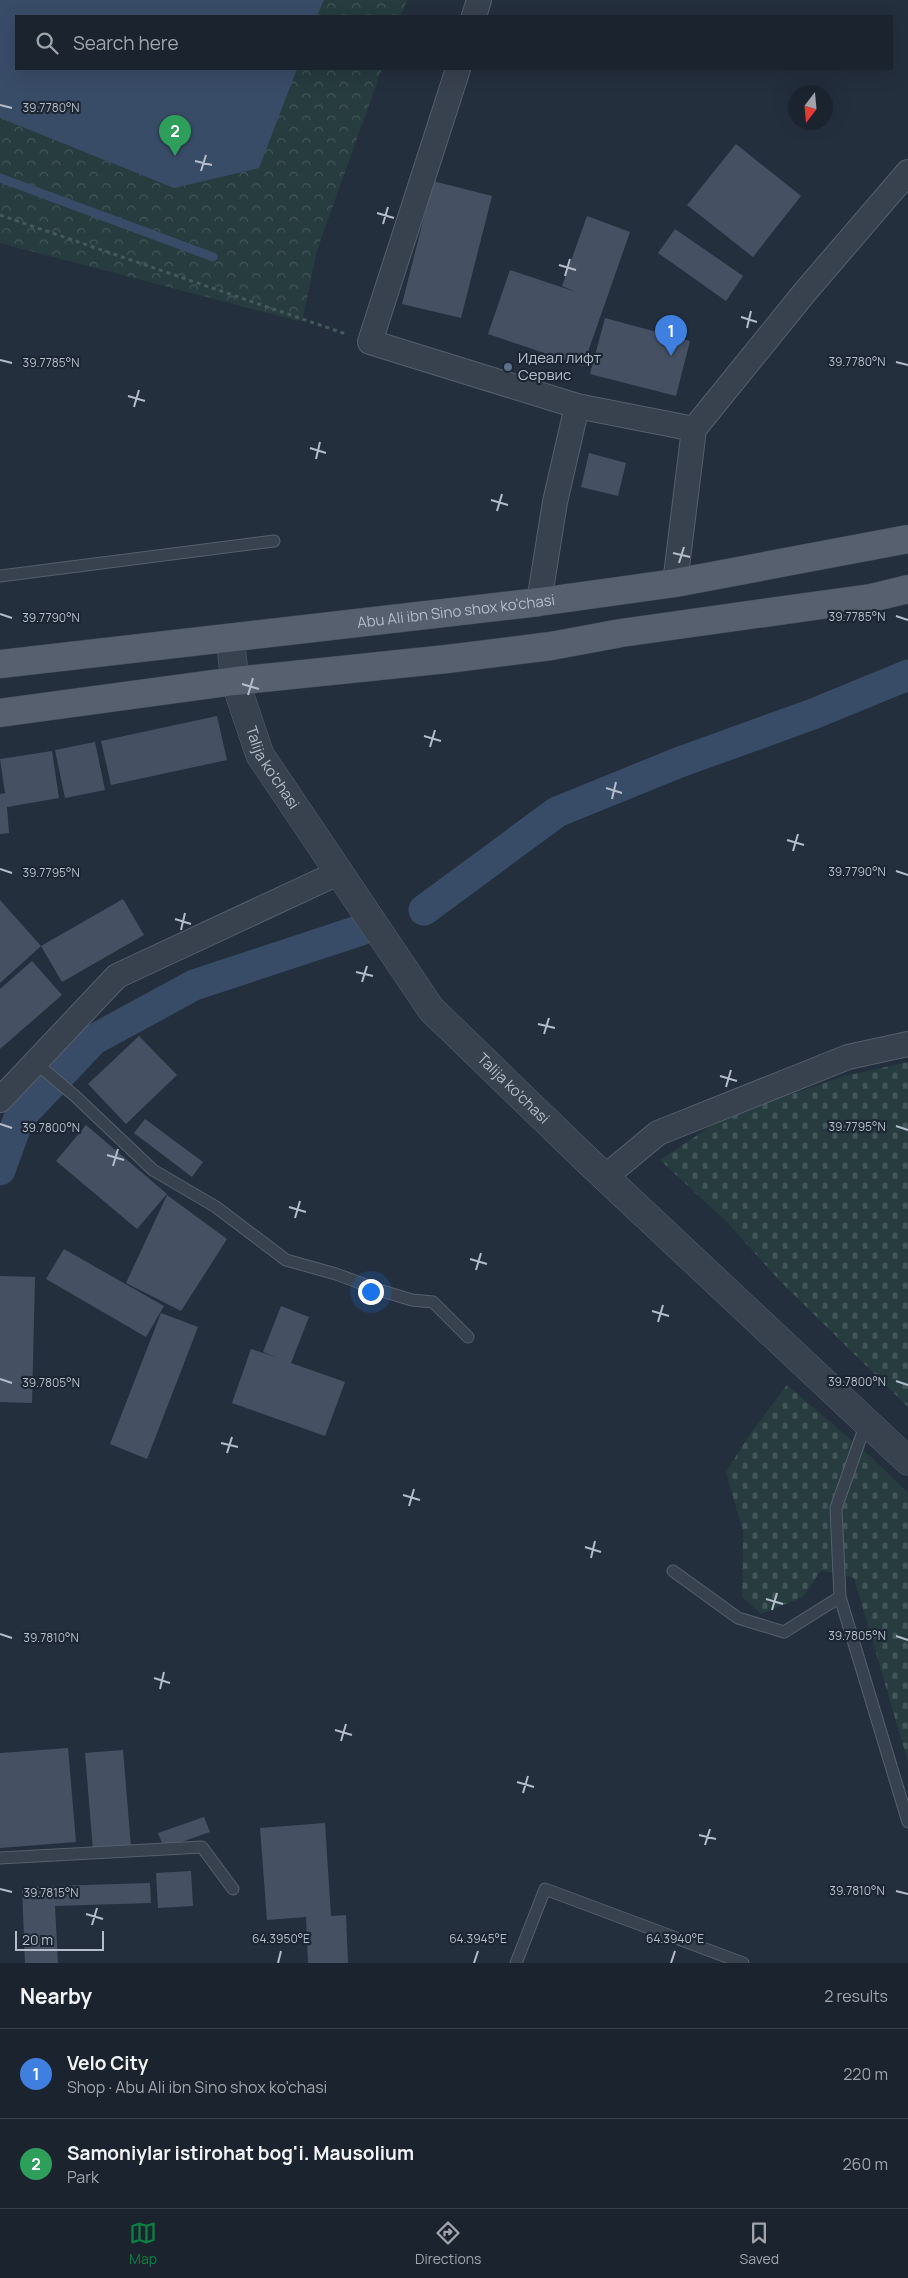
<!DOCTYPE html>
<html lang="en">
<head>
<meta charset="utf-8">
<style>
	body { margin:0; font-family:Manrope,sans-serif; background:#282f3a; color:#f1f3f6 }
	.compass { position:absolute; left:788px; top:85px; width:45px; height:45px; border-radius:50%; background:#1b232e; box-shadow:0 5px 20px #0002; rotate:196deg }
	.scale { position:absolute; left:15px; bottom:12px; width:89px; box-sizing:border-box; padding-left:5px; border:2px solid #b4bcc9; border-top:0; font-size:14px; line-height:18px; white-space:nowrap; color:#b4bcc9; -webkit-text-stroke:4px #1d2633; paint-order:stroke }
	.you { position:absolute; left:370px; top:1291px; width:18px; height:18px; margin:-12px; border:4px solid #fff; border-radius:50%; background:#1a73e8; box-shadow:0 0 0 8px #1a73e833 }
	.badge { display:grid; place-items:center; width:32px; height:32px; border-radius:50%; background:#0b8043; color:#fff; font-size:16px; font-weight:700 }
	.pin { position:absolute; translate:-50% -41px; filter:drop-shadow(0 1px 2px #0008) }
	.pin::after { content:''; position:absolute; top:26px; width:18px; height:15px; background:inherit; clip-path:polygon(0 0,100% 0,50% 100%) }
	.list { margin:0; padding:0; list-style:none }
	h2 { display:flex; justify-content:space-between; align-items:center; height:65px; margin:0; padding:0 20px; font-size:21px }
	h2 small { font-size:16px; font-weight:400; color:#a0a4aa }
	.list li { display:grid; grid-template-columns:32px 1fr auto; gap:15px; align-items:center; box-sizing:border-box; height:90px; padding:0 20px; border-top:1px solid #39404a }
	.list b { display:block; font-size:19px; white-space:nowrap }
	.list p { margin:0; font-size:16px; white-space:nowrap; color:#a0a4aa }
	.list em { font-size:16px; font-style:normal; color:#a0a4aa }
	.icon { flex:none; width:28px; height:28px; fill:none; stroke:currentColor; stroke-width:2; stroke-linecap:round; stroke-linejoin:round }
	.map { position:relative; flex:none; width:908px; height:1963px; overflow:hidden }
	.search { position:absolute; background:#1b232e; box-shadow:0 5px 20px #0002; left:15px; right:15px; top:15px; height:55px; display:flex; align-items:center; gap:12px; box-sizing:border-box; padding:0 18px; border-radius:0px; color:#a0a4aa; font-size:19px }
	.sheet { height:245px; background:#1b232e }
	nav { display:flex; justify-content:space-around; align-items:center; box-sizing:border-box; height:70px; border-top:1px solid #39404a; background:#1b232e; font-size:14px; color:#a0a4aa }
	nav a { display:grid; justify-items:center; gap:2px }
	nav .on { color:#0b8043 }
	.map>svg:first-child { display:block }
	.forest { fill:url(#forest-crowns) }
	.cemetery { fill:url(#cemetery-stones) }
	.water { fill:#394c67 }
	.lines { fill:none; stroke-linecap:round; stroke-linejoin:round }
	.stream { stroke:#394c67; stroke-width:9 }
	.canal { stroke:#394c67; stroke-width:31 }
	.building { fill:#455162 }
	.service-casing { stroke:#565f6c; stroke-width:13 }
	.minor-casing { stroke:#565f6c; stroke-width:26 }
	.tertiary-casing { stroke:#565f6c; stroke-width:29 }
	.primary-casing { stroke:#414a57; stroke-width:29 }
	.path { stroke:#44595c; stroke-width:3; stroke-dasharray:4 4; stroke-linecap:butt }
	.service { stroke:#38414e; stroke-width:11 }
	.minor { stroke:#38414e; stroke-width:24 }
	.tertiary { stroke:#38414e; stroke-width:28 }
	.primary { stroke:#56606e; stroke-width:28 }
	.ticks { fill:none; stroke:#b4bcc9; stroke-width:2 }
	.service-dot { fill:#5c6f8a; stroke:#1d2633; stroke-width:2 }
	.labels { text-anchor:middle; stroke-width:4.5; stroke-linejoin:round; paint-order:stroke }
	.poi-label { font-size:15px; fill:#b4bcc9; stroke:#1d2633; text-anchor:start }
	.street-label { font-size:15px; fill:#b4bcc9; stroke:#1d2633 }
	.ticks-label { font-size:12px; text-anchor:middle; fill:#b4bcc9; stroke:#1d2633; stroke-width:4.5; stroke-linejoin:round; paint-order:stroke }
</style>
</head>
<body>
<div class="map">
<svg width="908" height="1963" viewBox="0 0 908 1963">
	<defs>
		<pattern id="forest-crowns" width="20" height="18" patternUnits="userSpaceOnUse" patternTransform="scale(1.25)"><rect width="20" height="18" fill="#263c3f"/><path d="M2 6a3 3 0 1 1 6 0M12 15a3 3 0 1 1 6 0" fill="none" stroke="#435659"/></pattern>
		<pattern id="cemetery-stones" width="16" height="16" patternUnits="userSpaceOnUse" patternTransform="scale(1.25)"><rect width="16" height="16" fill="#263c3f"/><path d="M2 7V4a2 2 0 0 1 4 0v3zM10 15v-3a2 2 0 0 1 4 0v3z" fill="#435659"/></pattern>
	</defs>
	<rect width="100%" height="100%" fill="#242f3e"/>
	<path class="forest" d="M0,0H407L401,16H16V69H382L317,250L302,322L0,243Z"/>
	<path class="cemetery" d="M908,1062V1407L780,1281L727,1222L660,1160L725,1117L845,1076Z
		M787,1385L872,1458L908,1493V1762L854,1578L821,1570L803,1597L761,1614L742,1597L743,1531L726,1472L748,1437Z"/>
	<path class="water" d="M0,0H324L317,16H16V69H297L259,168L174,188L0,118Z"/>
	<g class="lines">
		<path class="stream" d="M0,178L213,257"/>
		<path class="canal" d="M424,910L557,812L680,762L813,714L908,675
			M0,1170L19,1118L93,1040L194,985L361,930"/>
	</g>
	<path class="building" d="M736,144L801,196L753,257L687,205Z
		M433,181L492,196L461,318L402,304Z
		M587,216L630,232L583,366L488,334L510,270L576,292L562,286Z
		M675,229L743,276L726,301L658,253Z
		M605,318L690,341L676,396L590,374Z
		M589,453L626,463L618,496L581,487Z
		M217,716L227,760L111,785L101,741Z
		M95,742L105,790L65,798L55,750Z
		M52,751L59,798L7,807L9,833L0,834V794L5,793L0,759Z
		M123,899L144,935L62,982L41,946Z
		M0,900L41,946L0,983Z
		M32,961L62,995L0,1049V989Z
		M139,1036L177,1075L126,1124L88,1084Z
		M145,1119L203,1162L192,1177L134,1133Z
		M86,1125L167,1194L137,1229L56,1161Z
		M167,1195L227,1239L181,1311L126,1283Z
		M64,1249L164,1306L146,1337L46,1279Z
		M0,1276L35,1277L32,1403L0,1402Z
		M281,1306L309,1317L291,1363L345,1382L325,1436L232,1403L251,1349L279,1358L263,1352Z
		M161,1313L198,1327L147,1459L110,1444Z
		M68,1748L76,1842L0,1848V1753Z
		M123,1750L131,1847L93,1850L85,1753Z
		M204,1817L210,1832L164,1848L158,1833Z
		M325,1823L331,1916L346,1915L348,1963H308L306,1917L267,1920L260,1828Z
		M191,1871L193,1906L158,1908L156,1873Z
		M150,1883L151,1903L55,1906L58,1963H25L22,1887Z"/>
	<g class="lines">
		<g class="service-casing">
			<path id="service" d="M0,576L274,541
				M36,1063L75,1096L153,1170L216,1207L286,1260L336,1274L379,1290L412,1300L433,1302L468,1337
				M866,1423L836,1508L840,1597L908,1822
				M673,1571L738,1618L784,1632L840,1597
				M0,1858L202,1847L233,1889
				M516,1963L545,1889L743,1963"/>
		</g>
		<g class="minor-casing">
			<path id="minor" d="M474,16L479,0
				M458,69L370,342L577,406L694,429
				M675,583L694,429L805,292L908,172
				M539,602L555,502L577,406
				M0,1100L117,976L340,872
				M605,1177L658,1133L848,1057L908,1044"/>
		</g>
		<g class="tertiary-casing">
			<g id="tertiary">
				<path id="s1" d="M230,638L235,681L260,755L431,1009L589,1162L908,1461"/>
			</g>
		</g>
		<g class="primary-casing">
			<g id="primary">
				<path id="s2" d="M0,664L539,602L675,583L908,539"/>
				<path d="M0,713L235,681L447,659L551,646L621,633L871,598L908,589"/>
			</g>
		</g>
		<path class="path" d="M0,215L346,334"/>
		<use href="#service" class="service"/>
		<use href="#minor" class="minor"/>
		<use href="#tertiary" class="tertiary"/>
		<use href="#primary" class="primary"/>
	</g>
	<path class="ticks" d="M0,105L12,108M195,161L212,165M201,171L206,155M377,213L394,218M383,224L388,207M559,265L576,270M565,276L570,259M741,317L757,322M747,328L751,311M0,360L12,363M896,362L908,365M128,396L145,401M134,407L139,390M310,448L326,453M316,459L320,442M491,500L508,505M497,511L502,494M673,553L690,557M679,563L684,547M0,614L12,618M896,616L908,620M242,684L259,689M248,695L253,678M424,736L441,741M430,747L435,730M606,788L622,793M612,799L616,782M787,840L804,845M793,851L798,834M0,869L12,873M896,871L908,875M175,919L191,924M181,930L185,913M356,972L373,976M362,982L367,966M538,1024L555,1028M544,1034L549,1018M720,1076L737,1081M726,1087L731,1070M0,1124L12,1128M896,1126L908,1130M107,1155L124,1160M113,1166L118,1149M289,1207L306,1212M295,1218L300,1201M470,1259L487,1264M476,1270L481,1253M652,1311L669,1316M658,1322L663,1305M0,1379L12,1383M896,1381L908,1385M221,1443L238,1447M227,1453L232,1437M403,1495L420,1500M409,1506L414,1489M585,1547L601,1552M591,1558L595,1541M766,1599L783,1604M772,1610L777,1593M0,1634L12,1638M896,1636L908,1640M154,1678L170,1683M160,1689L164,1672M335,1730L352,1735M341,1741L346,1724M517,1782L534,1787M523,1793L528,1776M699,1835L716,1839M705,1845L710,1829M0,1889L12,1892M896,1891L908,1894M86,1914L103,1919M92,1925L97,1908M278,1963L281,1951M474,1963L478,1951M671,1963L675,1951"/>
	<circle class="service-dot" cx="508" cy="367" r="5"/>
	<g class="labels">
		<g class="poi-label">
			<text x="518" y="363">Идеал лифт<tspan x="518" dy="17">Сервис</tspan></text>
		</g>
		<g class="street-label">
			<text dy="5" stroke="none"><textPath href="#s2" startOffset="459">Abu Ali ibn Sino shox ko'chasi</textPath></text>
			<text dy="5" stroke="none"><textPath href="#s1" startOffset="138">Talija ko'chasi</textPath></text>
			<text dy="5" stroke="none"><textPath href="#s1" startOffset="542">Talija ko'chasi</textPath></text>
		</g>
	</g>
	<g class="ticks-label">
		<text x="51" y="112">39.7780°N</text>
		<text x="857" y="366">39.7780°N</text>
		<text x="51" y="367">39.7785°N</text>
		<text x="857" y="621">39.7785°N</text>
		<text x="51" y="622">39.7790°N</text>
		<text x="857" y="876">39.7790°N</text>
		<text x="51" y="877">39.7795°N</text>
		<text x="857" y="1131">39.7795°N</text>
		<text x="51" y="1132">39.7800°N</text>
		<text x="857" y="1386">39.7800°N</text>
		<text x="51" y="1387">39.7805°N</text>
		<text x="857" y="1640">39.7805°N</text>
		<text x="51" y="1642">39.7810°N</text>
		<text x="857" y="1895">39.7810°N</text>
		<text x="51" y="1897">39.7815°N</text>
		<text x="281" y="1943">64.3950°E</text>
		<text x="478" y="1943">64.3945°E</text>
		<text x="675" y="1943">64.3940°E</text>
	</g>
</svg>
<svg class="compass" viewBox="-18 -18 36 36"><path d="M0-13l5 13h-10z" fill="#e53935"/><path d="M0 13l5-13h-10z" fill="#a0a4aa"/></svg>
<div class="scale">20 m</div>
<div class="you"></div>
<div class="pin badge" style="left:671px;top:356px;background:#3f7fe0">1</div>
<div class="pin badge" style="left:175px;top:156px;background:#2e9e5b">2</div>
<div class="search"><svg class="icon" aria-label="search" viewBox="0 0 24 24"><circle cx="10" cy="10" r="6"/><path d="M15 15l6 6"/></svg>Search here</div>
</div>
<section class="sheet">
<h2>Nearby<small>2 results</small></h2>
<ul class="list">
<li><span class="badge" style="background:#3f7fe0">1</span><div><b>Velo City</b><p>Shop · Abu Ali ibn Sino shox ko'chasi</p></div><em>220 m</em></li>
<li><span class="badge" style="background:#2e9e5b">2</span><div><b>Samoniylar istirohat bog'i. Mausolium</b><p>Park</p></div><em>260 m</em></li>
</ul>
</section>
<nav>
<a class="on"><svg class="icon" aria-label="map" viewBox="0 0 24 24"><path d="M3 6l6-2 6 2 6-2v14l-6 2-6-2-6 2zM9 4v14M15 6v14"/></svg>Map</a>
<a><svg class="icon" aria-label="directions" viewBox="0 0 24 24"><path d="M12 3l9 9-9 9-9-9zM9 14v-3h6M13 9l2 2-2 2"/></svg>Directions</a>
<a><svg class="icon" aria-label="saved" viewBox="0 0 24 24"><path d="M7 4h10v16l-5-4-5 4z"/></svg>Saved</a>
</nav>
</body>
</html>
